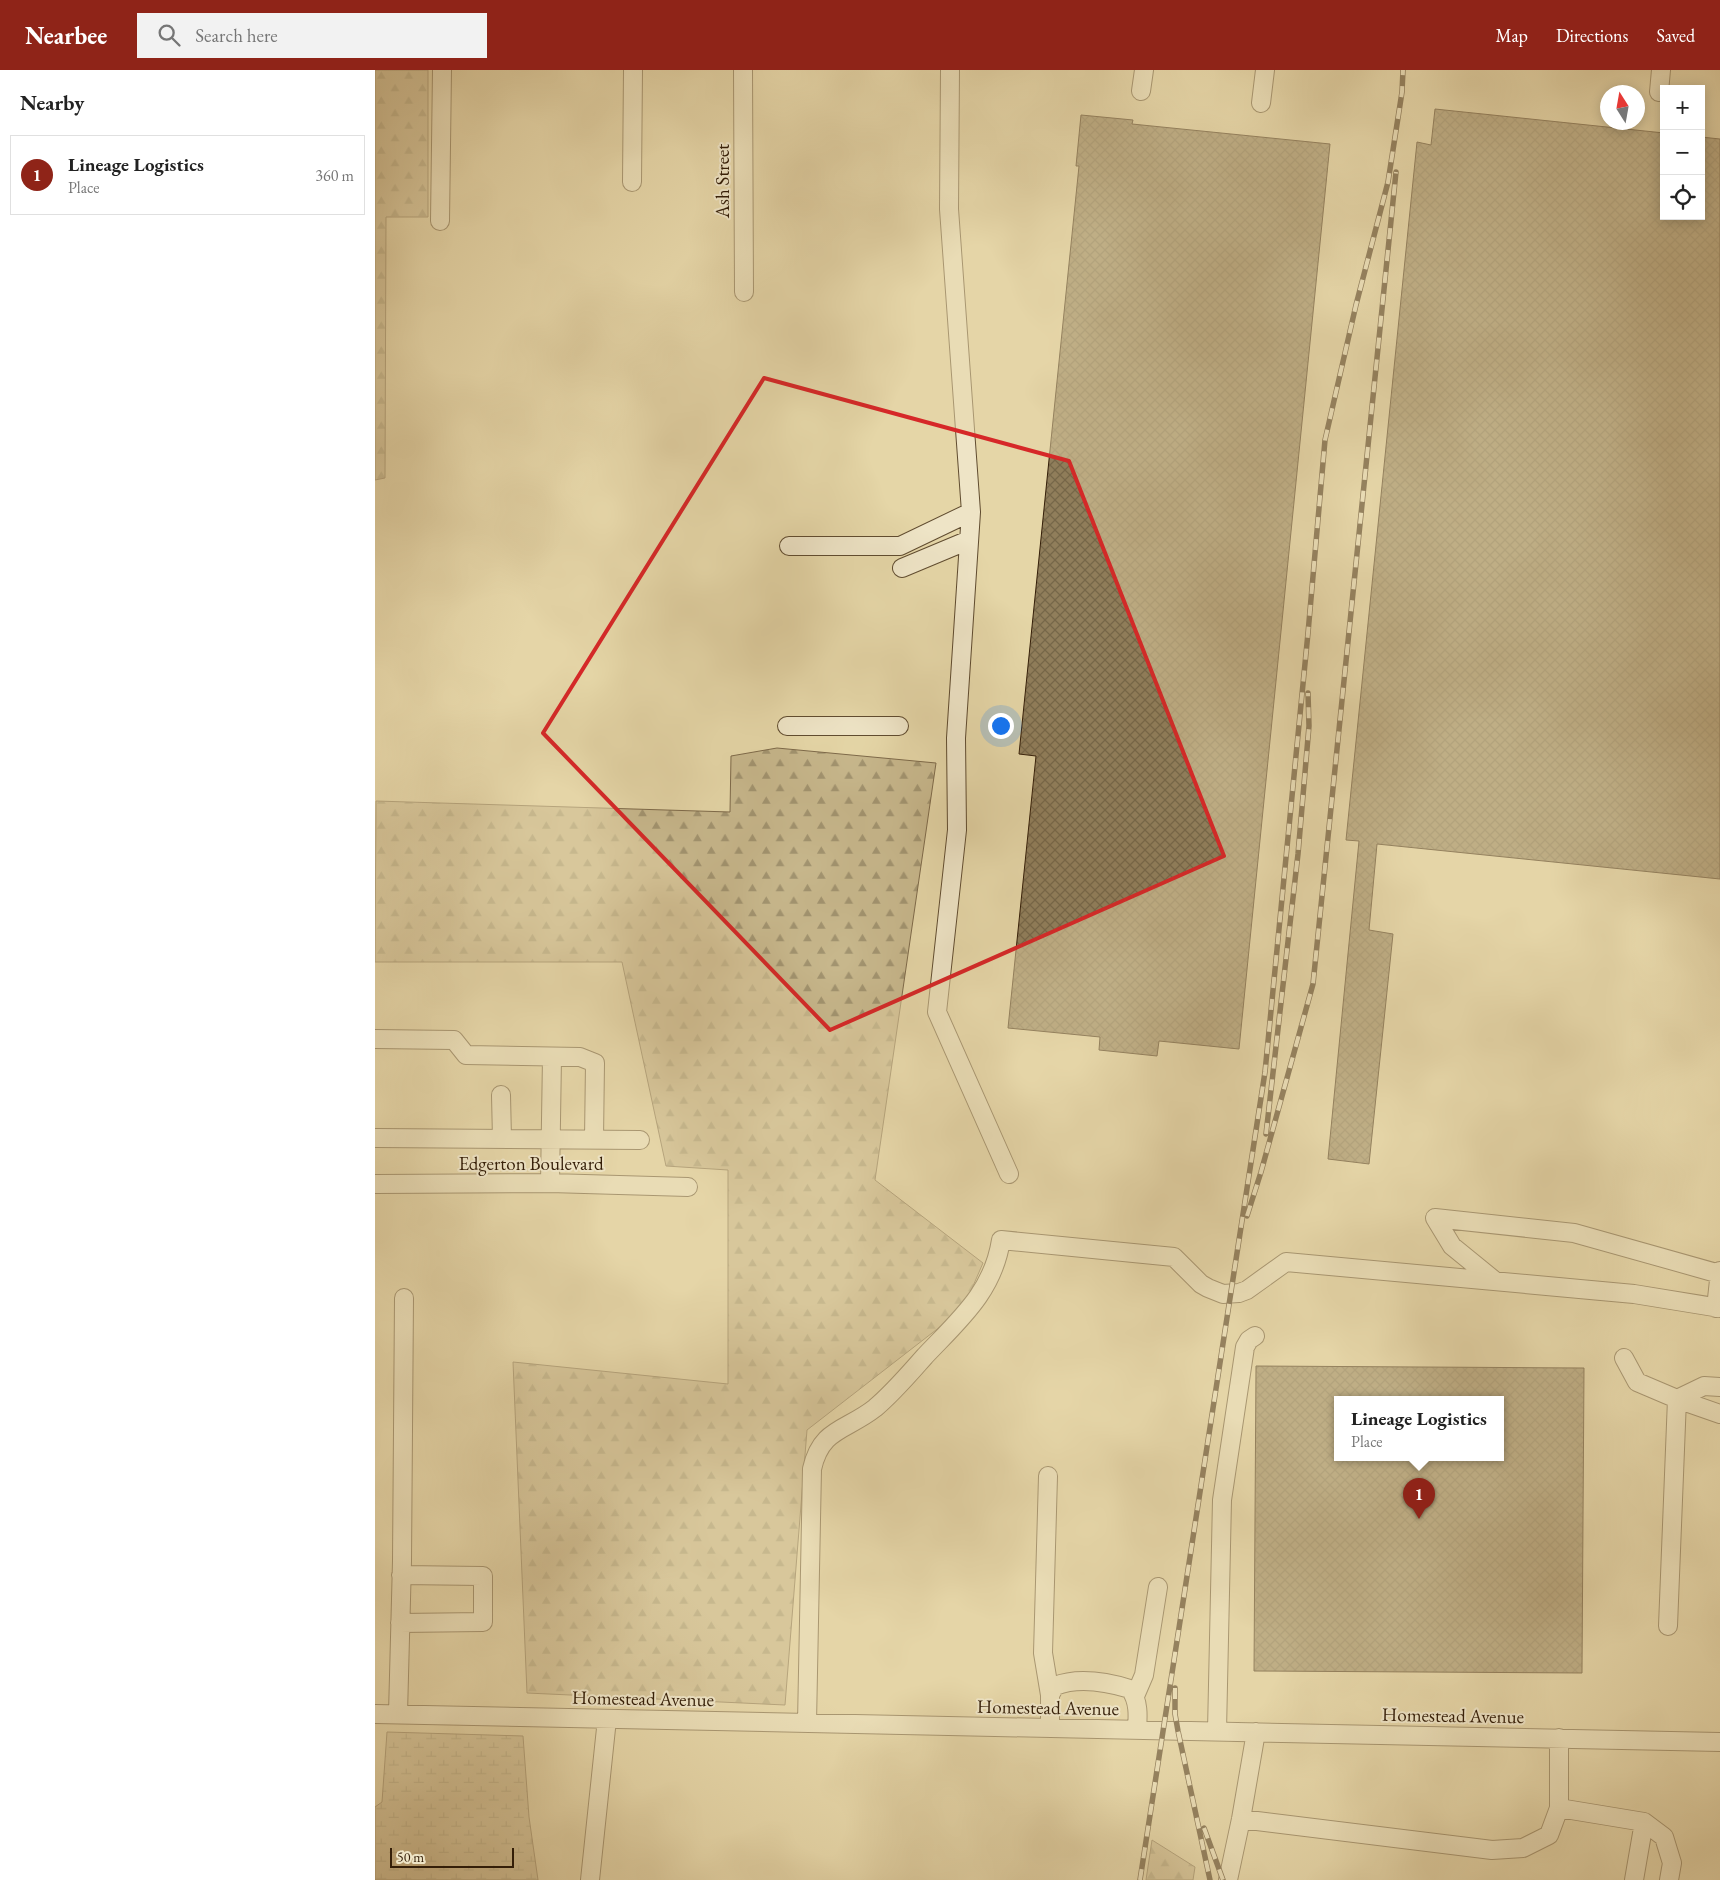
<!DOCTYPE html>
<html lang="en">
<head>
<meta charset="utf-8">
<style>
	body { margin:0; font-family:"EB Garamond",serif; background:#f2f2f2; color:#222 }
	.controls { position:absolute; right:15px; top:15px; display:grid; overflow:hidden; border-radius:0px; box-shadow:0 2px 12px #0003 }
	.controls button { width:45px; height:45px; display:grid; place-items:center; padding:0; border:0; border-bottom:1px solid #e0e0e0; background:#fff; color:#222; font:25px sans-serif }
	.compass { position:absolute; left:1225px; top:15px; width:45px; height:45px; border-radius:50%; background:#fff; box-shadow:0 2px 12px #0003; rotate:349deg }
	.scale { position:absolute; left:15px; bottom:12px; width:124px; box-sizing:border-box; padding-left:5px; border:2px solid #341e08; border-top:0; font-size:14px; line-height:18px; white-space:nowrap; color:#341e08; -webkit-text-stroke:4px #eee4c6; paint-order:stroke }
	.you { position:absolute; left:625px; top:655px; width:18px; height:18px; margin:-12px; border:4px solid #fff; border-radius:50%; background:#1a73e8; box-shadow:0 0 0 8px #1a73e833 }
	.badge { display:grid; place-items:center; width:32px; height:32px; border-radius:50%; background:#8f2418; color:#fff; font-size:16px; font-weight:700 }
	.pin { position:absolute; translate:-50% -41px; filter:drop-shadow(0 1px 2px #0008) }
	.pin::after { content:''; position:absolute; top:26px; width:18px; height:15px; background:inherit; clip-path:polygon(0 0,100% 0,50% 100%) }
	.popup { position:absolute; left:959px; top:1326px; width:170px; height:65px; box-sizing:border-box; display:grid; place-content:center; border-radius:0px; background:#fff; filter:drop-shadow(0 1px 4px #0005); font-size:16px; white-space:nowrap; color:#767676 }
	.popup b { font-size:19px; color:#222 }
	.popup::after { content:''; position:absolute; left:50%; top:100%; margin-left:-10px; border:10px solid transparent; border-top-color:#fff }
	.list { margin:0; padding:0; list-style:none }
	h2 { display:flex; justify-content:space-between; align-items:center; height:65px; margin:0; padding:0 20px; font-size:21px }
	h2 small { font-size:16px; font-weight:400; color:#767676 }
	.list li { display:grid; grid-template-columns:32px 1fr auto; gap:15px; align-items:center; box-sizing:border-box; height:80px; margin:0 10px 10px; padding:0 10px; border:1px solid #e0e0e0; border-radius:0px }
	.list b { display:block; font-size:19px; white-space:nowrap }
	.list p { margin:0; font-size:16px; white-space:nowrap; color:#767676 }
	.list em { font-size:16px; font-style:normal; color:#767676 }
	.icon { flex:none; width:28px; height:28px; fill:none; stroke:currentColor; stroke-width:2; stroke-linecap:round; stroke-linejoin:round }
	.map { position:relative; flex:none; width:1345px; height:1810px; overflow:hidden }
	header { display:flex; align-items:center; gap:30px; box-sizing:border-box; height:70px; padding:0 25px; background:#8f2418; color:#fff }
	header strong { font-size:24px }
	nav { display:flex; gap:28px; margin-inline-start:auto; font-size:18px }
	.search { width:350px; height:45px; background:#f2f2f2; display:flex; align-items:center; gap:12px; box-sizing:border-box; padding:0 18px; border-radius:0px; color:#767676; font-size:19px }
	main { display:flex }
	aside { flex:1; background:#fff }
	.map>svg:first-child { display:block }
	.forest { fill:url(#forest-firs); stroke:#7e6a4a }
	.wetland { fill:url(#wetland-marsh); stroke:#7e6a4a }
	.building { fill:url(#building-cross-hatch); stroke:#341e08; fill-rule:evenodd }
	.lines { fill:none; stroke-linecap:round; stroke-linejoin:round }
	.minor-casing { stroke:#604c30; stroke-width:20 }
	.minor { stroke:#eee4c6; stroke-width:18 }
	.rail-casing { stroke:#341e08; stroke-width:5.5 }
	.rail { stroke:#eee4c6; stroke-width:4; stroke-dasharray:11; stroke-linecap:butt }
	.marked { fill:none; stroke:#d62828; stroke-width:4; stroke-linejoin:round }
	.labels { text-anchor:middle; stroke-width:4; stroke-linejoin:round; paint-order:stroke }
	.street-label { font-size:19px; fill:#341e08; stroke:#eee4c6 }
</style>
</head>
<body>
<header>
<strong>Nearbee</strong>
<div class="search"><svg class="icon" aria-label="search" viewBox="0 0 24 24"><circle cx="10" cy="10" r="6"/><path d="M15 15l6 6"/></svg>Search here</div>
<nav><a>Map</a><a>Directions</a><a>Saved</a></nav>
</header>
<main>
<aside>
<h2>Nearby<small></small></h2>
<ul class="list">
<li><span class="badge">1</span><div><b>Lineage Logistics</b><p>Place</p></div><em>360 m</em></li>
</ul>
</aside>
<div class="map">
<svg width="1345" height="1810" viewBox="0 0 1345 1810">
	<defs>
		<pattern id="forest-firs" width="22" height="20" patternUnits="userSpaceOnUse" patternTransform="scale(1.25)"><rect width="22" height="20" fill="#c7b78c"/><path d="M5 1l3.5 6h-7zM16 11l3.5 6h-7z" fill="#a29470"/></pattern>
		<pattern id="wetland-marsh" width="20" height="14" patternUnits="userSpaceOnUse" patternTransform="scale(1.25)"><rect width="20" height="14" fill="#c7b78c"/><path d="M1 5h8M5 5V1M11 12h8M15 12V8" fill="none" stroke="#a29470"/></pattern>
		<pattern id="building-cross-hatch" width="8" height="8" patternUnits="userSpaceOnUse" patternTransform="scale(1.25)"><rect width="8" height="8" fill="#907e5b"/><path d="M0 0l8 8M0 8l8-8" fill="none" stroke="#766749"/></pattern>
	</defs>
	<rect width="100%" height="100%" fill="#e5d6a7"/>
	<filter id="stains"><feTurbulence type="fractalNoise" baseFrequency=".004" numOctaves="4"/><feColorMatrix values="0 0 0 0 .2 0 0 0 0 .09 0 0 0 0 .02 0 0 0 .5 -.17"/></filter>
	<radialGradient id="worn" r=".72"><stop offset=".6" stop-color="#630" stop-opacity="0"/><stop offset="1" stop-color="#630" stop-opacity=".3"/></radialGradient>
	<path class="forest" d="M0,0H53V147H11L10,408L0,410Z
		M402,678L561,693L500,1110L608,1193L588,1239L432,1360L410,1635L152,1623L138,1292L353,1314V1100L291,1096L247,892H0L1,731L355,742L356,686Z
		M777,1770L820,1797L818,1810H771Z"/>
	<path class="wetland" d="M12,1662L148,1666L154,1747L163,1810H0V1737L7,1732Z"/>
	<path class="building" d="M1060,39L1289,63V146H1326V67L1345,69V809L1002,774L994,860L1018,864L994,1094L953,1089L984,771L971,770L1042,72L1056,75Z
		M706,45L758,50L757,54L955,74L864,979L784,971L782,986L724,980L725,967L633,958L661,686L644,684L704,96H701Z
		M881,1296L1209,1298L1207,1603L879,1601ZM963,1330H1125V1388H963Z"/>
	<g class="lines">
		<g class="minor-casing">
			<path id="minor" d="M368,0L369,222
				M575,0L574,139L596,442L581,668L582,760L562,942L634,1104
				M766,21L769,0
				M1284,22L1286,0
				M886,33L890,0
				M257,112L258,0
				M65,151L67,0
				M414,476H525L596,442
				M527,498L594,470
				M412,656H524
				M0,969L79,970L91,985L205,987L220,993L219,1069
				M126,1025L127,1069
				M0,1068L265,1070
				M175,1113L177,987
				M0,1114L175,1113L313,1117
				M1060,1148L1199,1163L1345,1204
				M1060,1148L1077,1176L1120,1211
				M1341,1238L1345,1201
				M1249,1288L1262,1312L1302,1329L1345,1344
				M1302,1329L1329,1316L1345,1317
				M673,1406L668,1583L675,1625V1658
				M25,1553L108,1552V1506L26,1505
				M1293,1556L1302,1329
				M675,1625L680,1616C703,1607 732,1612 755,1619C764,1631 763,1646 762,1660
				M760,1626L769,1605L783,1517
				M0,1644L1345,1672
				M23,1644L27,1491L29,1228
				M432,1653L437,1399C446,1358 471,1361 500,1338C518,1323 534,1304 550,1286C584,1250 618,1222 626,1170L799,1187L826,1214L833,1218L848,1224L864,1223L872,1220L911,1192L1259,1224L1345,1238
				M842,1661L847,1430L870,1277L874,1270L880,1266
				M1184,1738L1269,1752L1289,1767L1297,1793L1294,1810
				M866,1749L1117,1780L1148,1778L1174,1765L1184,1738V1668
				M215,1810L232,1649
				M853,1810L866,1749L881,1662
				M1259,1810L1269,1752"/>
		</g>
		<use href="#minor" class="minor"/>
		<g class="rail-casing">
			<path id="rail" d="M891,1064L923,784L934,656L933,623
				M872,1146L886,1102L938,914L1021,102
				M800,1618V1644L803,1661L835,1810
				M829,1758L848,1810
				M765,1810L890,1002L933,563L950,370L981,235L1013,112L1027,22L1028,0"/>
		</g>
		<use href="#rail" class="rail"/>
	</g>
	<path d="M0 0H1345V1810H0ZM389,308L694,391L849,786L455,960L168,663Z" fill="#e5d6a7" fill-opacity=".55" fill-rule="evenodd"/>
	<path class="marked" d="M389,308L694,391L849,786L455,960L168,663Z"/>
	<g class="labels">
		<g class="street-label">
			<text transform="translate(347 111) rotate(-90)" y="7">Ash Street</text>
			<text x="156" y="1100">Edgerton Boulevard</text>
			<text transform="translate(268 1628) rotate(1)" y="7">Homestead Avenue</text>
			<text transform="translate(673 1637) rotate(1)" y="7">Homestead Avenue</text>
			<text transform="translate(1078 1645) rotate(1)" y="7">Homestead Avenue</text>
		</g>
	</g>
	<rect width="100%" height="100%" filter="url(#stains)"/>
	<rect width="100%" height="100%" fill="url(#worn)"/>
</svg>
<div class="controls">
<button>+</button>
<button>−</button>
<button><svg class="icon" aria-label="locate" viewBox="0 0 24 24"><circle cx="12" cy="12" r="6"/><path d="M12 2v4M12 18v4M2 12h4M18 12h4"/></svg></button>
</div>
<svg class="compass" viewBox="-18 -18 36 36"><path d="M0-13l5 13h-10z" fill="#e53935"/><path d="M0 13l5-13h-10z" fill="#767676"/></svg>
<div class="scale">50 m</div>
<div class="you"></div>
<div class="pin badge" style="left:1044px;top:1449px">1</div>
<div class="popup"><b>Lineage Logistics</b>Place</div>
</div>
</main>
</body>
</html>
